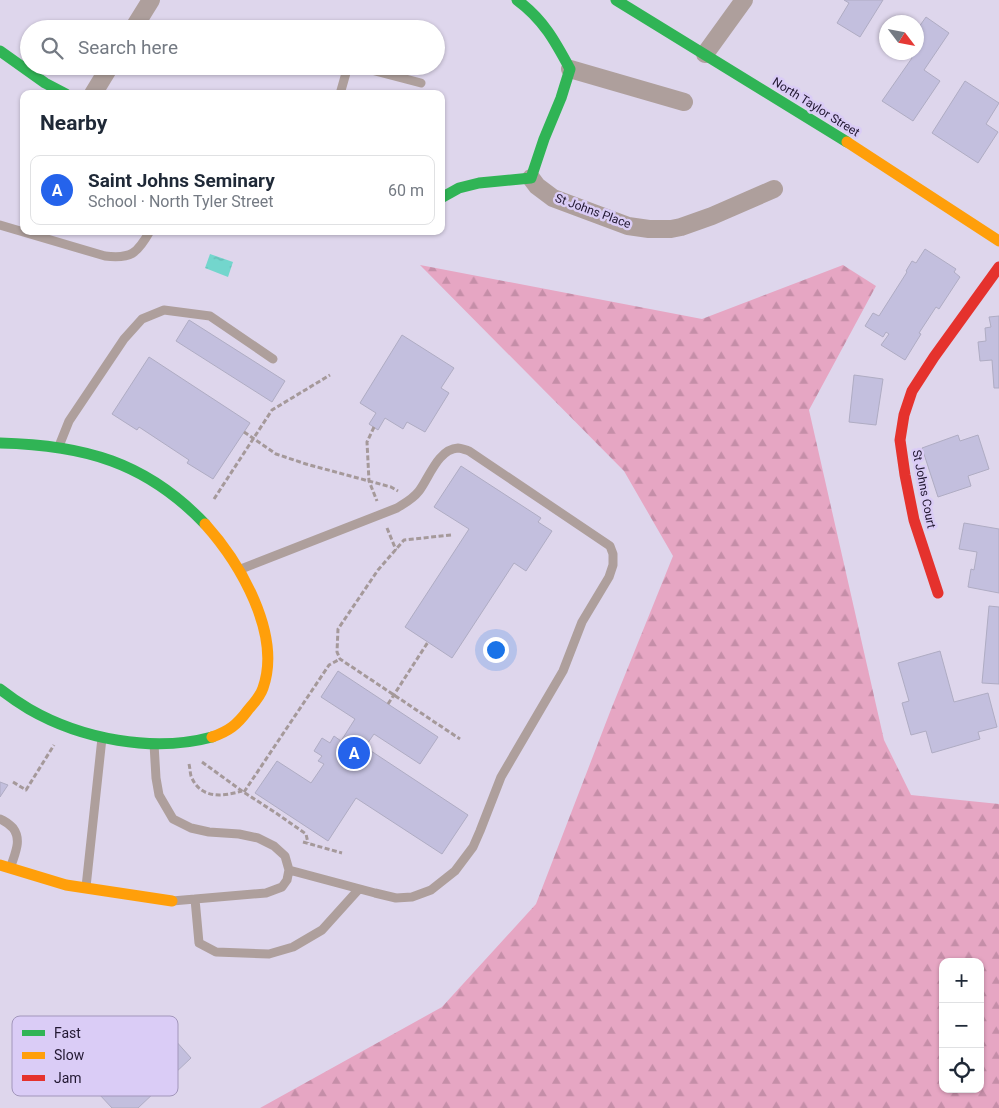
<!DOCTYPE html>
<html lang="en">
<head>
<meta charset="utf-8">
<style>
	body { margin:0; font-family:Roboto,sans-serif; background:#f6f6f7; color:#1f2937 }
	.controls { position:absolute; right:15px; bottom:15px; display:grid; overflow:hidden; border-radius:10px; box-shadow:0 1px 4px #0004 }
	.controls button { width:45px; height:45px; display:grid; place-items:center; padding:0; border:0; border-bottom:1px solid #e0e1e3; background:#fff; color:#1f2937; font:25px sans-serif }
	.compass { position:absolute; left:879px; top:15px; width:45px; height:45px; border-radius:50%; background:#fff; box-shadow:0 1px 4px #0004; rotate:122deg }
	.you { position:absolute; left:495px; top:649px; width:18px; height:18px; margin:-12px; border:4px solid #fff; border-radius:50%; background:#1a73e8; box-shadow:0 0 0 8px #1a73e833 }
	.badge { display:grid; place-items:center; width:32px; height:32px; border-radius:50%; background:#2563eb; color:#fff; font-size:16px; font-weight:700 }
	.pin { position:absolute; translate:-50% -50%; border:2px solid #fff; box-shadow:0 1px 5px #0006 }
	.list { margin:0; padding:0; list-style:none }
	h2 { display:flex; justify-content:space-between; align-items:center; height:65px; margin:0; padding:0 20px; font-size:21px }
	h2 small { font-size:16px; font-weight:400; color:#747a83 }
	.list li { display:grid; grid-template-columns:32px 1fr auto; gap:15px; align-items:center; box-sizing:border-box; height:70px; margin:0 10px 10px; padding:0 10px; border:1px solid #e0e1e3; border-radius:10px }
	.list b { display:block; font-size:19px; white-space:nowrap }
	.list p { margin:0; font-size:16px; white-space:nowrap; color:#747a83 }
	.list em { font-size:16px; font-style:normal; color:#747a83 }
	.icon { flex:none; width:28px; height:28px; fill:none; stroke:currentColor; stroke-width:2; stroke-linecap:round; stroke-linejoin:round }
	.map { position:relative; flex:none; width:999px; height:1108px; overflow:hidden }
	.search { position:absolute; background:#fff; box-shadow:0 1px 4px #0004; left:20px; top:20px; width:425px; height:55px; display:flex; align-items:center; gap:12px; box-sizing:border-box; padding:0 18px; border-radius:28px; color:#747a83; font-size:19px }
	.panel { position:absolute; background:#fff; box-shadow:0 1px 4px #0004; left:20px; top:90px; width:425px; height:145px; border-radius:10px }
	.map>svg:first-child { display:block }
	.forest { fill:url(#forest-firs); fill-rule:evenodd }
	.water { fill:url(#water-ripples) }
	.building { fill:#c3bfde; stroke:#afacc3 }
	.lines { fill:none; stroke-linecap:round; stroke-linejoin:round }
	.path { stroke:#a5999a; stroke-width:3; stroke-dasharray:5 2.5; stroke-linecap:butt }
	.lane { stroke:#ae9f9c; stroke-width:9 }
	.street { stroke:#ae9f9c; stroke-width:18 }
	.fast { stroke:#30b455; stroke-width:11 }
	.slow { stroke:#ff9f0a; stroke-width:11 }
	.jam { stroke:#e5322d; stroke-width:11 }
	.labels { text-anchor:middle; stroke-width:5; stroke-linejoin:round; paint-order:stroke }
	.street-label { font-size:12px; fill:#211731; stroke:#daccf6 }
	.key { fill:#daccf6; stroke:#a296bb; stroke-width:1 }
	.key-label { font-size:14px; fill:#211731 }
</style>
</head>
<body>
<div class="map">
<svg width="999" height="1108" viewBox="0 0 999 1108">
	<defs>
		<pattern id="forest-firs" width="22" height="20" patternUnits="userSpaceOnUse" patternTransform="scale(1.25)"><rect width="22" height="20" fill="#e6a6c3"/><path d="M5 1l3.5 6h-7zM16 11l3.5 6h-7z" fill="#c58ea8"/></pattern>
		<pattern id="water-ripples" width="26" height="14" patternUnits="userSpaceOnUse" patternTransform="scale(1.25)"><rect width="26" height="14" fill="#73d6cd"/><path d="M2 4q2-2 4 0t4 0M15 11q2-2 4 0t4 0" fill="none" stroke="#63b7b0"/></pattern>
	</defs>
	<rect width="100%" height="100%" fill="#ded6ec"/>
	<path class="forest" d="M420,265L702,319L843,265L876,286L809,410L884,740L911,795L999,804V1108H260L442,1007L536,904L610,712L673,556L624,471ZM943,962H980V1089H943Z"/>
	<path class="water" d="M210,254L233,262L228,277L205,268Z"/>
	<path class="building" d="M844,0H883L860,37L837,23L849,3Z
		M926,17L949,33L924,70L940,81L913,121L882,101L912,58L904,52H916V31Z
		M965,81L999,103L986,124L998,132L978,163L932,133Z
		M925,249L956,269L954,272L960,277L939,309L936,307L919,333L921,334L905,360L881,345L889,334L886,332L883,337L865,326L873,313L879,316L907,272L906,271L912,261L916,263Z
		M999,316V388H994L992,360L980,361L978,342L986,341L985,328L991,327L989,317Z
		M189,320L285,381L272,402L176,341Z
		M402,335L454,368L441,388L449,393L425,432L407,422L403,429L385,418L378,430L369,424L376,413L360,403Z
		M149,357L250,423L213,479L187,463L189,460L139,427L137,430L112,414Z
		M854,375L883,379L876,425L849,422Z
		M958,435L960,441L978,435L989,469L968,476L971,486L938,497L922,448Z
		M461,466L541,518L538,522L552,531L526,571L514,563L452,658L405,627L469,529L434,507Z
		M964,523L999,529V593L968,587L971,569L974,570L977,552L959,549Z
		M989,606L999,607V684L982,683Z
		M940,651L954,702L988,693L997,727L978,732L980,739L932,753L926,731L911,735L902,703L909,701L898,663Z
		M338,671L438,737L420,764L374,734L365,747L468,815L442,854L356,798L328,841L255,793L277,761L311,783L324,764L318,761L322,756L314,751L322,738L330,743L334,736L341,741L355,719L321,697Z
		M0,782L8,785L0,797Z
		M166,1030L191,1058L138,1108H112L99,1094Z"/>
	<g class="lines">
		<path class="path" d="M374,427L367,442L369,481L377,501
			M244,432L276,454L306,464L391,487L398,491
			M214,499L272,410L330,375
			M387,528L396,550
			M451,535L404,540L378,570L338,629L337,652L340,659L460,739
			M388,704L428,642
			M202,762L242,791L276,813L306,834L308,843
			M189,764C190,768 190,772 191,776C200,799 222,797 242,791
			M13,782L26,790L54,745
			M244,792L329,665L340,659
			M303,842L342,853"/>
		<path class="lane" d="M356,66L421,83
			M340,94L348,66
			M0,225L105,256C131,259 137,254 150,231
			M59,446L69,421L124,339L142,319L164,310L210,316L273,359
			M241,569L397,508C405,503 413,499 419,491C429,478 438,449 458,448C461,448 466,450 469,451L610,546L613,554V565L609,577L582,622L563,671L501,777L480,831L473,847L455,871L431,890L412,897L396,898L375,893L289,870
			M154,744L156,778L159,795L173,819L191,828L209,832L239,834L258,838L274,846L285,856L289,870L287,880L282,887L266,893L172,901
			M0,819C5,821 9,824 13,828C22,840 15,853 11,866
			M86,887L102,738
			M195,899L199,943L216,952L269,954L293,947L322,930L359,889"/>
		<path class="street" d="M133,29L151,0
			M705,54L744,0
			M570,69L684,102
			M93,94L110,66
			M531,178L537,186L553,198L628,226L649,229H671L681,227L712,216L774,189"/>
		<path class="fast" d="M616,0L847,142
			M0,51L45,83L66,94
			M441,198L459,188L479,183L531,178L544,139L561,98L570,69C555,41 543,19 517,0
			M0,443C84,445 146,462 205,524
			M0,689C9,696 19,703 29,709C81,739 153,753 212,737"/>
		<path class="slow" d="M847,142L999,241
			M205,524C240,563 282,634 263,688C260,697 254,703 248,710C237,725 229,731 212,737
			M0,865L66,885L172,901"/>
		<path class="jam" d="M938,593L914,520L905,475L900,440L904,415L912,391L934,357L999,267"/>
	</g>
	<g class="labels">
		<g class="street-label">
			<text transform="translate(816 107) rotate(32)" y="4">North Taylor Street</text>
			<text transform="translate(593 211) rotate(20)" y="4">St Johns Place</text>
			<text transform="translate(924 489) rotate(79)" y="4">St Johns Court</text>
		</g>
	</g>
	<rect x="12" y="1016" width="166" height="80" rx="8" class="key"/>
	<rect x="22" y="1030" width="23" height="6" fill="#30b455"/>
	<rect x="22" y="1052" width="23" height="7" fill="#ff9f0a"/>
	<rect x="22" y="1075" width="23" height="6" fill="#e5322d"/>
	<g class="key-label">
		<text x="54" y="1038">Fast</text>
		<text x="54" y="1060">Slow</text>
		<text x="54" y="1083">Jam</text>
	</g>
</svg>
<div class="controls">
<button>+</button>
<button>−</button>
<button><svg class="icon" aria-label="locate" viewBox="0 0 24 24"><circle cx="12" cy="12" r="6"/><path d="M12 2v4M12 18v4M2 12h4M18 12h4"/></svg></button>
</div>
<svg class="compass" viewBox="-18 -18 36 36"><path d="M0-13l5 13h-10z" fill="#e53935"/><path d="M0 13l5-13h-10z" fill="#747a83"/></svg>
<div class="you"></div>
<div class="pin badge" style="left:354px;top:753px">A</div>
<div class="search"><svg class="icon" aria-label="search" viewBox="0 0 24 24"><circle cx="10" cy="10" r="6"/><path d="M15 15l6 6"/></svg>Search here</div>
<section class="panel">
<h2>Nearby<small></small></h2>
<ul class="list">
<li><span class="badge">A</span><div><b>Saint Johns Seminary</b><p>School · North Tyler Street</p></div><em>60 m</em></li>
</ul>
</section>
</div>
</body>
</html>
